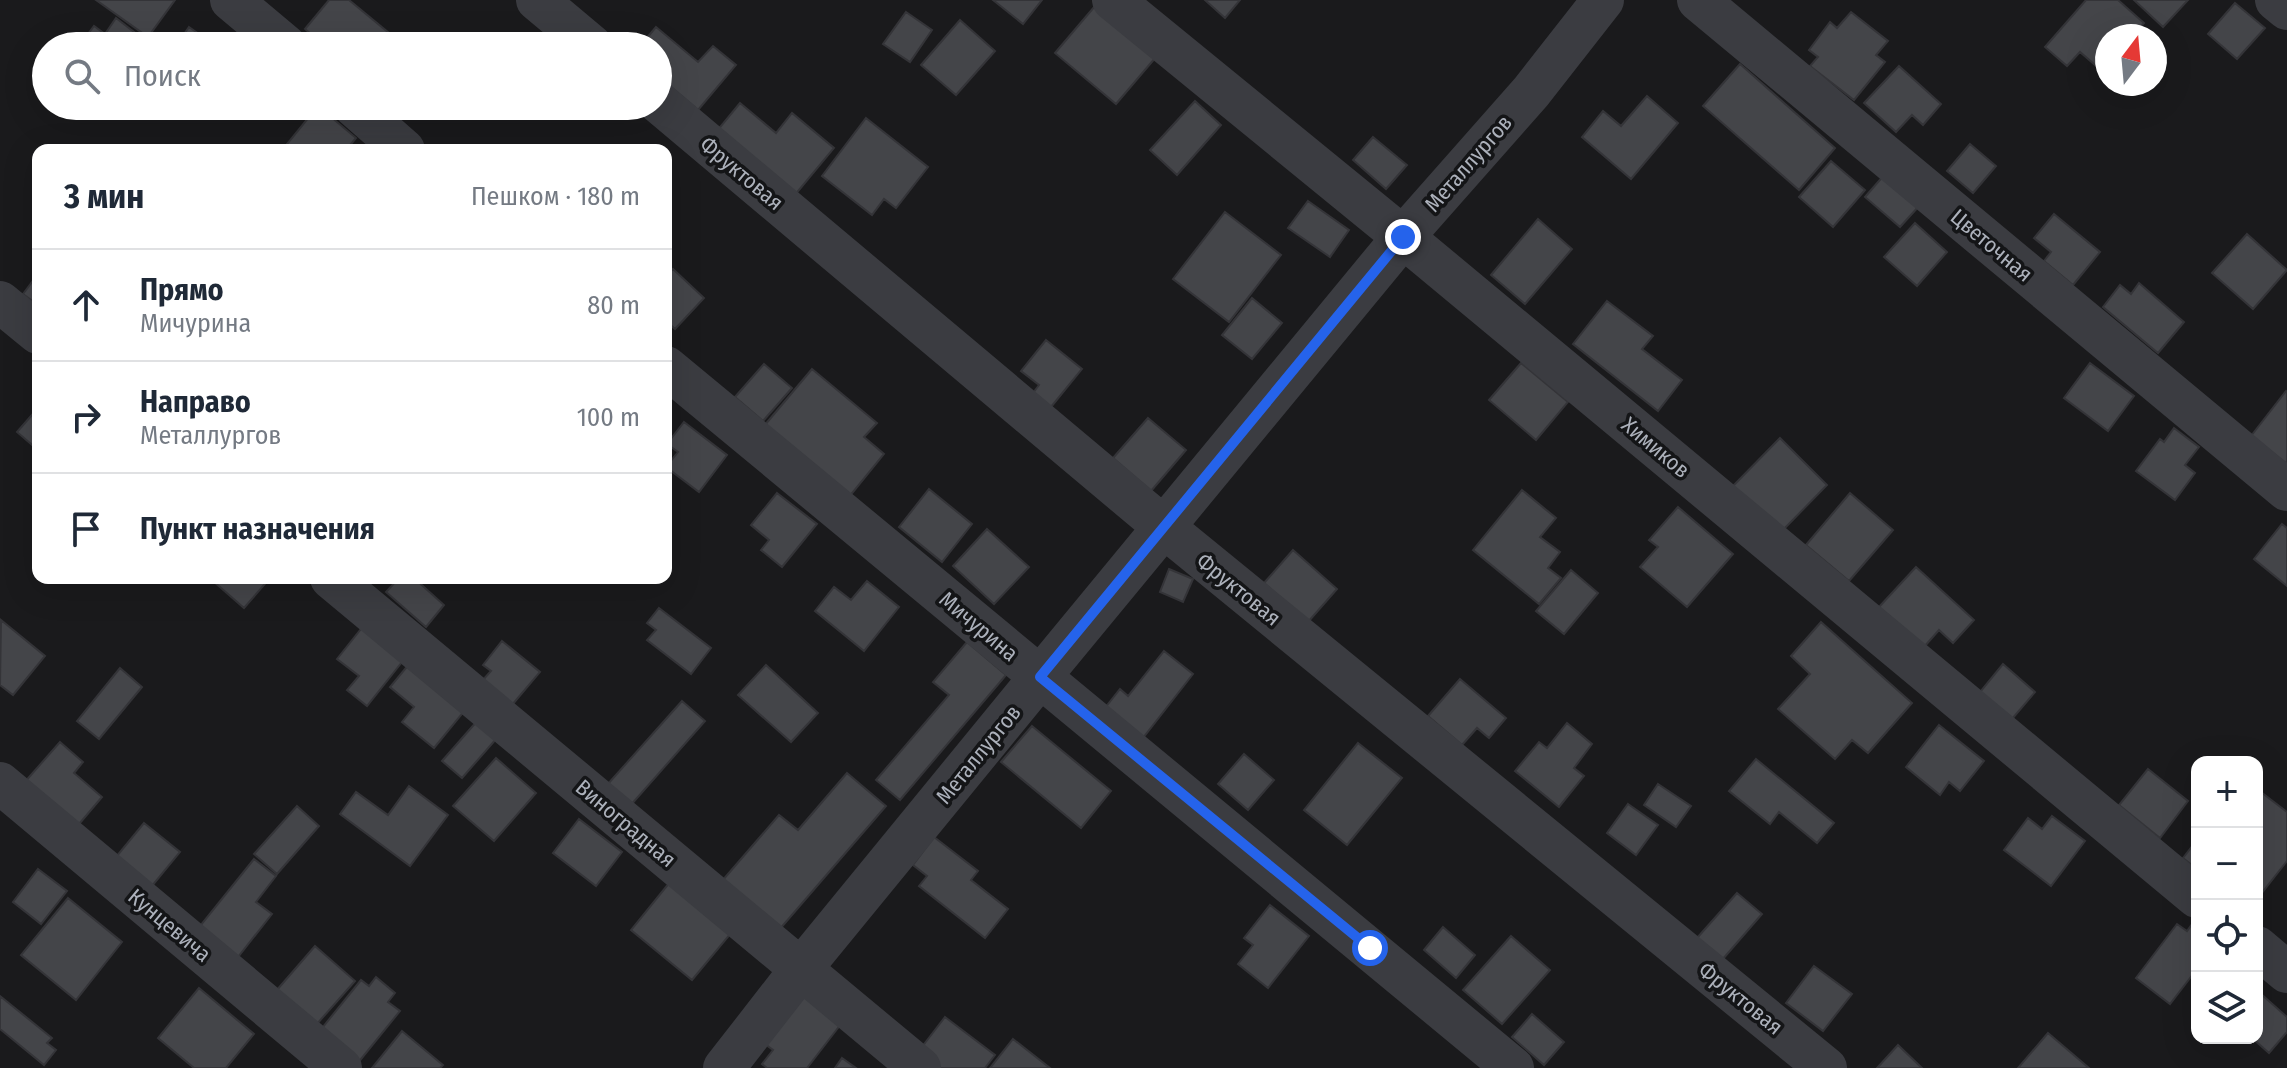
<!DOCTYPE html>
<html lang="ru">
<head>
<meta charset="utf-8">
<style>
	body { margin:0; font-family:"Fira Sans Condensed",sans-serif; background:#f6f6f7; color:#1f2937 }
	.controls { position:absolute; right:24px; bottom:24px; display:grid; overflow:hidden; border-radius:16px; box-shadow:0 8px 32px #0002 }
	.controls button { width:72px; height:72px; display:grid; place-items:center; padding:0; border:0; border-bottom:2px solid #e0e1e3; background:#fff; color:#1f2937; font:40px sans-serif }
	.compass { position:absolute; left:2095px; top:24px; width:72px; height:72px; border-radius:50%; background:#fff; box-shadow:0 8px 32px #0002; rotate:16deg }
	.stop { position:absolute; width:24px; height:24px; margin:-18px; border:6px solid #2563eb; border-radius:50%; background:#fff }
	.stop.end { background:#2563eb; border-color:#fff; box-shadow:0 2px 8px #0008 }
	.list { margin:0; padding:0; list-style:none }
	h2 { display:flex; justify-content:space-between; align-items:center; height:104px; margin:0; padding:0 32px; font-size:34px }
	h2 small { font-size:26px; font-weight:400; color:#747a83 }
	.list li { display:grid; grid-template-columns:52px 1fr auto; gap:24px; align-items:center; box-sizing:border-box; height:112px; padding:0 32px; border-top:2px solid #e0e1e3 }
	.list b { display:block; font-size:30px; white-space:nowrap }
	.list p { margin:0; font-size:26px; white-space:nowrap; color:#747a83 }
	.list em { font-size:26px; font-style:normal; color:#747a83 }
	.icon { flex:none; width:44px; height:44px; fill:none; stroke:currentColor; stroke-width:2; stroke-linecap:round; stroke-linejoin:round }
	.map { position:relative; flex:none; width:2287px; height:1068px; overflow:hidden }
	.search { position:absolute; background:#fff; box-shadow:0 8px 32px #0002; left:32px; top:32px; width:640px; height:88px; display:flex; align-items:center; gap:20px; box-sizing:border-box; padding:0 28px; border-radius:44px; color:#747a83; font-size:30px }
	.panel { position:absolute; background:#fff; box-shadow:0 8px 32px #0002; left:32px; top:144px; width:640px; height:440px; border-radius:16px }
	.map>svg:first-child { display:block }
	.building { fill:#444549; stroke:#343438; stroke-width:2 }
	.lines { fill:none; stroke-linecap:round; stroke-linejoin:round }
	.minor { stroke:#3b3c41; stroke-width:42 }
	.route { stroke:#2563eb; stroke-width:10 }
	.labels { text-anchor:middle; stroke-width:7; stroke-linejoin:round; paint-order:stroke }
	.street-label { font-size:22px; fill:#acb1bb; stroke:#141517 }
</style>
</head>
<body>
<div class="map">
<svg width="2287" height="1068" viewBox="0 0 2287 1068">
	<rect width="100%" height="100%" fill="#1a1a1c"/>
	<path class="building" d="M96,0H175L148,37Z
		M329,0H349L389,33L381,44L383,46H325L305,29Z
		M993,0H1042L1023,24Z
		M1205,0H1240L1225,18Z
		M2086,0H2118L2144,23L2132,36H2107V65L2102,71L2080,52L2067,66L2045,47Z
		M2134,0H2188L2163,27Z
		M2235,3L2265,28L2237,59L2208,34Z
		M1095,6L1156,57L1116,104L1055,53Z
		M906,12L932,30L910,62L883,44Z
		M1851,12L1888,41L1876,55L1885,62L1854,100L1810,66L1818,57L1809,50L1830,22L1837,28Z
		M116,18L134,32L127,42L132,46H79L94,26L105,34Z
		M960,20L995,51L956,95L921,65Z
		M189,27L216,46H176Z
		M656,27L698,62L713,46L736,65L698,110L658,76V46H640Z
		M1740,64L1835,148L1799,190L1703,106Z
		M1899,66L1941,104L1923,125L1912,115L1896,132L1864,103Z
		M1647,96L1678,123L1631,179L1582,137L1603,111L1621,126Z
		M1195,101L1221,125L1177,175L1150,150Z
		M740,103L776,133L792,113L834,148L794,196L716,132Z
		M318,106L356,138L346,150H295L287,144Z
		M866,118L928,167L896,208L884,199L872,215L822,176Z
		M1373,137L1407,165L1386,189L1353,160Z
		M1970,144L1996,166L1973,193L1947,171Z
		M1831,161L1865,190L1833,227L1799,197Z
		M1885,174L1920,205L1900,227L1865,197Z
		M1308,201L1349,230L1330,257L1288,228Z
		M1225,212L1281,255L1229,322L1173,279Z
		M2054,214L2100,252L2073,285L2044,261L2051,252L2034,238Z
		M1538,219L1572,249L1525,304L1491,275Z
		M1915,223L1947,252L1917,286L1884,257Z
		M2247,234L2287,270L2253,309L2212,273Z
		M673,269L704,298L675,329L666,321V276Z
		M38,274V305L23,294Z
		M2139,283L2184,322L2158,353L2103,307L2120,285L2131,294Z
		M1252,298L1282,323L1252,359L1222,335Z
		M1607,301L1653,336L1642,349L1682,380L1658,411L1573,344Z
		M1046,340L1082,369L1051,407L1033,393L1039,385L1021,371Z
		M1521,363L1568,402L1536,440L1489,400Z
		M2090,363L2134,396L2108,431L2064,398Z
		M764,364L792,388L763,421L735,397Z
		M812,369L877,423L864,437L884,454L849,497L764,426Z
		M2286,391L2287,392V464L2251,436Z
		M38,408V450L17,432Z
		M1148,418L1186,450L1151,491L1113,458Z
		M684,422L727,455L699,492L666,467L678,452L667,444Z
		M2174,428L2199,447L2185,465L2195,473L2175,500L2136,471L2160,439L2164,442Z
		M1780,438L1827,485L1780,533L1732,487Z
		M929,489L972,524L942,562L899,527Z
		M1522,490L1556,518L1540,537L1560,552L1548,568L1561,578L1539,604L1473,550Z
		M777,493L817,524L782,567L761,550L769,540L751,525Z
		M1850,493L1893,530L1849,581L1806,545Z
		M1678,507L1733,554L1687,607L1640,567L1658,547L1649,540Z
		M2282,524L2287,528V586L2254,559Z
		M987,529L1029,567L994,604L953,566Z
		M1293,550L1337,589L1308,622L1264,583Z
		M1916,567L1974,620L1953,643L1939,630L1924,647L1879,607Z
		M1169,569L1193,579L1183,602L1160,592Z
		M1571,570L1598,593L1564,634L1536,611Z
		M216,578H270L244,608L213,581Z
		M399,578H414L444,605L426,627L386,592Z
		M867,581L899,607L864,651L815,611L834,587L851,600Z
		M659,608L711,648L691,674L647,640L656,630L647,623Z
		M1,620L45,656L13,695L0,685Z
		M1821,622L1912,703L1868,753L1852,740L1835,759L1778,709L1810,674L1791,656Z
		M365,624L406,657L367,706L347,690L359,676L337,659Z
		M502,641L540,672L512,705L482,681L491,671L483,665Z
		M967,642L1006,675L900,800L876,780L949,695L933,682Z
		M1164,651L1193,674L1139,743L1101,713L1120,689L1128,696Z
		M410,663L466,709L434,748L402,722L414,707L390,687Z
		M2003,664L2035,692L2012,719L1980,692Z
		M766,665L818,713L791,742L738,695Z
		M120,668L142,687L99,739L77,721Z
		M1460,679L1506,718L1489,738L1477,728L1462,745L1428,716Z
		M682,701L705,721L630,806L607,785Z
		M478,720L497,738L462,778L442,761Z
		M1567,723L1592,744L1574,768L1584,776L1559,807L1515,771L1539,742L1547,748Z
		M1939,725L1984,761L1960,791L1949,782L1940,795L1906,767Z
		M1032,726L1111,791L1081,828L1001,762Z
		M60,742L83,762L74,773L102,797L74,830L23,784Z
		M1358,743L1402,778L1347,845L1304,810Z
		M1244,754L1274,780L1248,810L1218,784Z
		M496,758L536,793L494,841L453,806Z
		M1756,759L1834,823L1817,843L1779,812L1770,824L1729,791Z
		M2148,769L2188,801L2160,838L2119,805Z
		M847,773L886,806L779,930L722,881L779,815L798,830Z
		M1658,784L1691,806L1676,827L1644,805Z
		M409,786L448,815L410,866L340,814L356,792L388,815Z
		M2257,789L2287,812V861L2257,899Z
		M1628,804L1658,825L1636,855L1607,833Z
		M297,806L319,826L277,874L254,854Z
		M2052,816L2085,841L2051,886L2004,850L2028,818L2042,829Z
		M579,819L622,852L596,886L553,853Z
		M144,823L180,852L147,892L111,863Z
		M934,837L978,871L971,880L1008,909L985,938L919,886L927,876L913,865Z
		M2197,840V869L2183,858Z
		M254,859L276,876L256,902L272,914L238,957L200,926Z
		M38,869L67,891L41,924L13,902Z
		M670,882L732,932L692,980L631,930Z
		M1737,893L1762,914L1722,960L1697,938Z
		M68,898L122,942L76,1000L21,955Z
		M1270,905L1309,936L1268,988L1238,964L1253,945L1244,938Z
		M2195,920L2197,922V969L2170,1004L2136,978L2177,924L2187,931Z
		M1443,927L1475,955L1456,978L1424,950Z
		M1511,936L1550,970L1502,1024L1463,990Z
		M315,946L355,981L316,1025L276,991Z
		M1814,966L1852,994L1823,1031L1786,1003Z
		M376,977L395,993L388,1002L400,1011L357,1064L318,1033L361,980L369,986Z
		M199,988L254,1034L226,1068H194L158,1038Z
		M2260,993L2287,1017V1032L2269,1053L2252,1038H2257V996Z
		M803,995L841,1024L807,1068H767L762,1064L773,1050L765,1044Z
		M0,996L52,1038L47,1043L56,1050L44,1065L0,1029Z
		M1532,1014L1564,1042L1544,1065L1512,1037Z
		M945,1017L995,1055L985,1068H939L918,1052Z
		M402,1031L443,1065L440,1068H372Z
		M2048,1033L2089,1068H2018Z
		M1013,1039L1050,1068H990Z
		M1898,1045L1922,1068H1877Z
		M842,1058L856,1068H835Z"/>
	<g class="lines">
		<path class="minor" d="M231,0L286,46
			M537,0L592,46
			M1113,0L1403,237L2197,897
			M1698,0L2287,490
			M2276,0L2287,9
			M658,102L1165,528L1826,1068
			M354,106L404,150
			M0,302L38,333
			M666,367L1513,1068
			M331,578L920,1068
			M0,783L341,1068
			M2257,947L2287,972
			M724,1068L801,969L1040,677L1403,237L1531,92L1603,0"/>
	</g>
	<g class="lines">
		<path class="route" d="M1370,948L1040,677L1403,237"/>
	</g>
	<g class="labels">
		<g class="street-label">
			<text transform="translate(1468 163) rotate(-49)" y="8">Металлургов</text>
			<text transform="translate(742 173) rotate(40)" y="8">Фруктовая</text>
			<text transform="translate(1992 245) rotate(40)" y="8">Цветочная</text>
			<text transform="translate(1656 447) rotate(40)" y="8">Химиков</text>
			<text transform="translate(1239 589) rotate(39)" y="8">Фруктовая</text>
			<text transform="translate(979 626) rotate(40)" y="8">Мичурина</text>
			<text transform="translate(978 754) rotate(-51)" y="8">Металлургов</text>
			<text transform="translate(626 823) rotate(40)" y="8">Виноградная</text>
			<text transform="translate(170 925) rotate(40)" y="8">Кунцевича</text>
			<text transform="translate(1741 998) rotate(39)" y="8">Фруктовая</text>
		</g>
	</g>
</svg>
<div class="controls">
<button>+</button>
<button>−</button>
<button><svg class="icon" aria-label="locate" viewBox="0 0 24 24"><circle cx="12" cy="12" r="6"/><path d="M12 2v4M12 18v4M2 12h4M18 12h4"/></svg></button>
<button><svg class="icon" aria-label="layers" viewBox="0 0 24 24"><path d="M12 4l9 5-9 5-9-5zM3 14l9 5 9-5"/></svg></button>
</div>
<svg class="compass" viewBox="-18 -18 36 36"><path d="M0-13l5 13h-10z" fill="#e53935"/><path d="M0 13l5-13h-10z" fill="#747a83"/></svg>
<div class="stop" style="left:1370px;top:948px"></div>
<div class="stop end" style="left:1403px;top:237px"></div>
<div class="search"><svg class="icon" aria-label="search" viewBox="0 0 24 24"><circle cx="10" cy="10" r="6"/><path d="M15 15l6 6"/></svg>Поиск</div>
<section class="panel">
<h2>3 мин<small>Пешком · 180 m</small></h2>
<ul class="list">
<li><svg class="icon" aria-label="ahead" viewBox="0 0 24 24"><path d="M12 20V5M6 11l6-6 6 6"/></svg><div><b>Прямо</b><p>Мичурина</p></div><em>80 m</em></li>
<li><svg class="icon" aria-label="right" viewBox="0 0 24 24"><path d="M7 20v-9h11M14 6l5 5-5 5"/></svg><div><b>Направо</b><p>Металлургов</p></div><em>100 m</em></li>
<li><svg class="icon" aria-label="arrive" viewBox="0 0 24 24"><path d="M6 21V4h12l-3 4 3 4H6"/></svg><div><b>Пункт назначения</b></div></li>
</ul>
</section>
</div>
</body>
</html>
